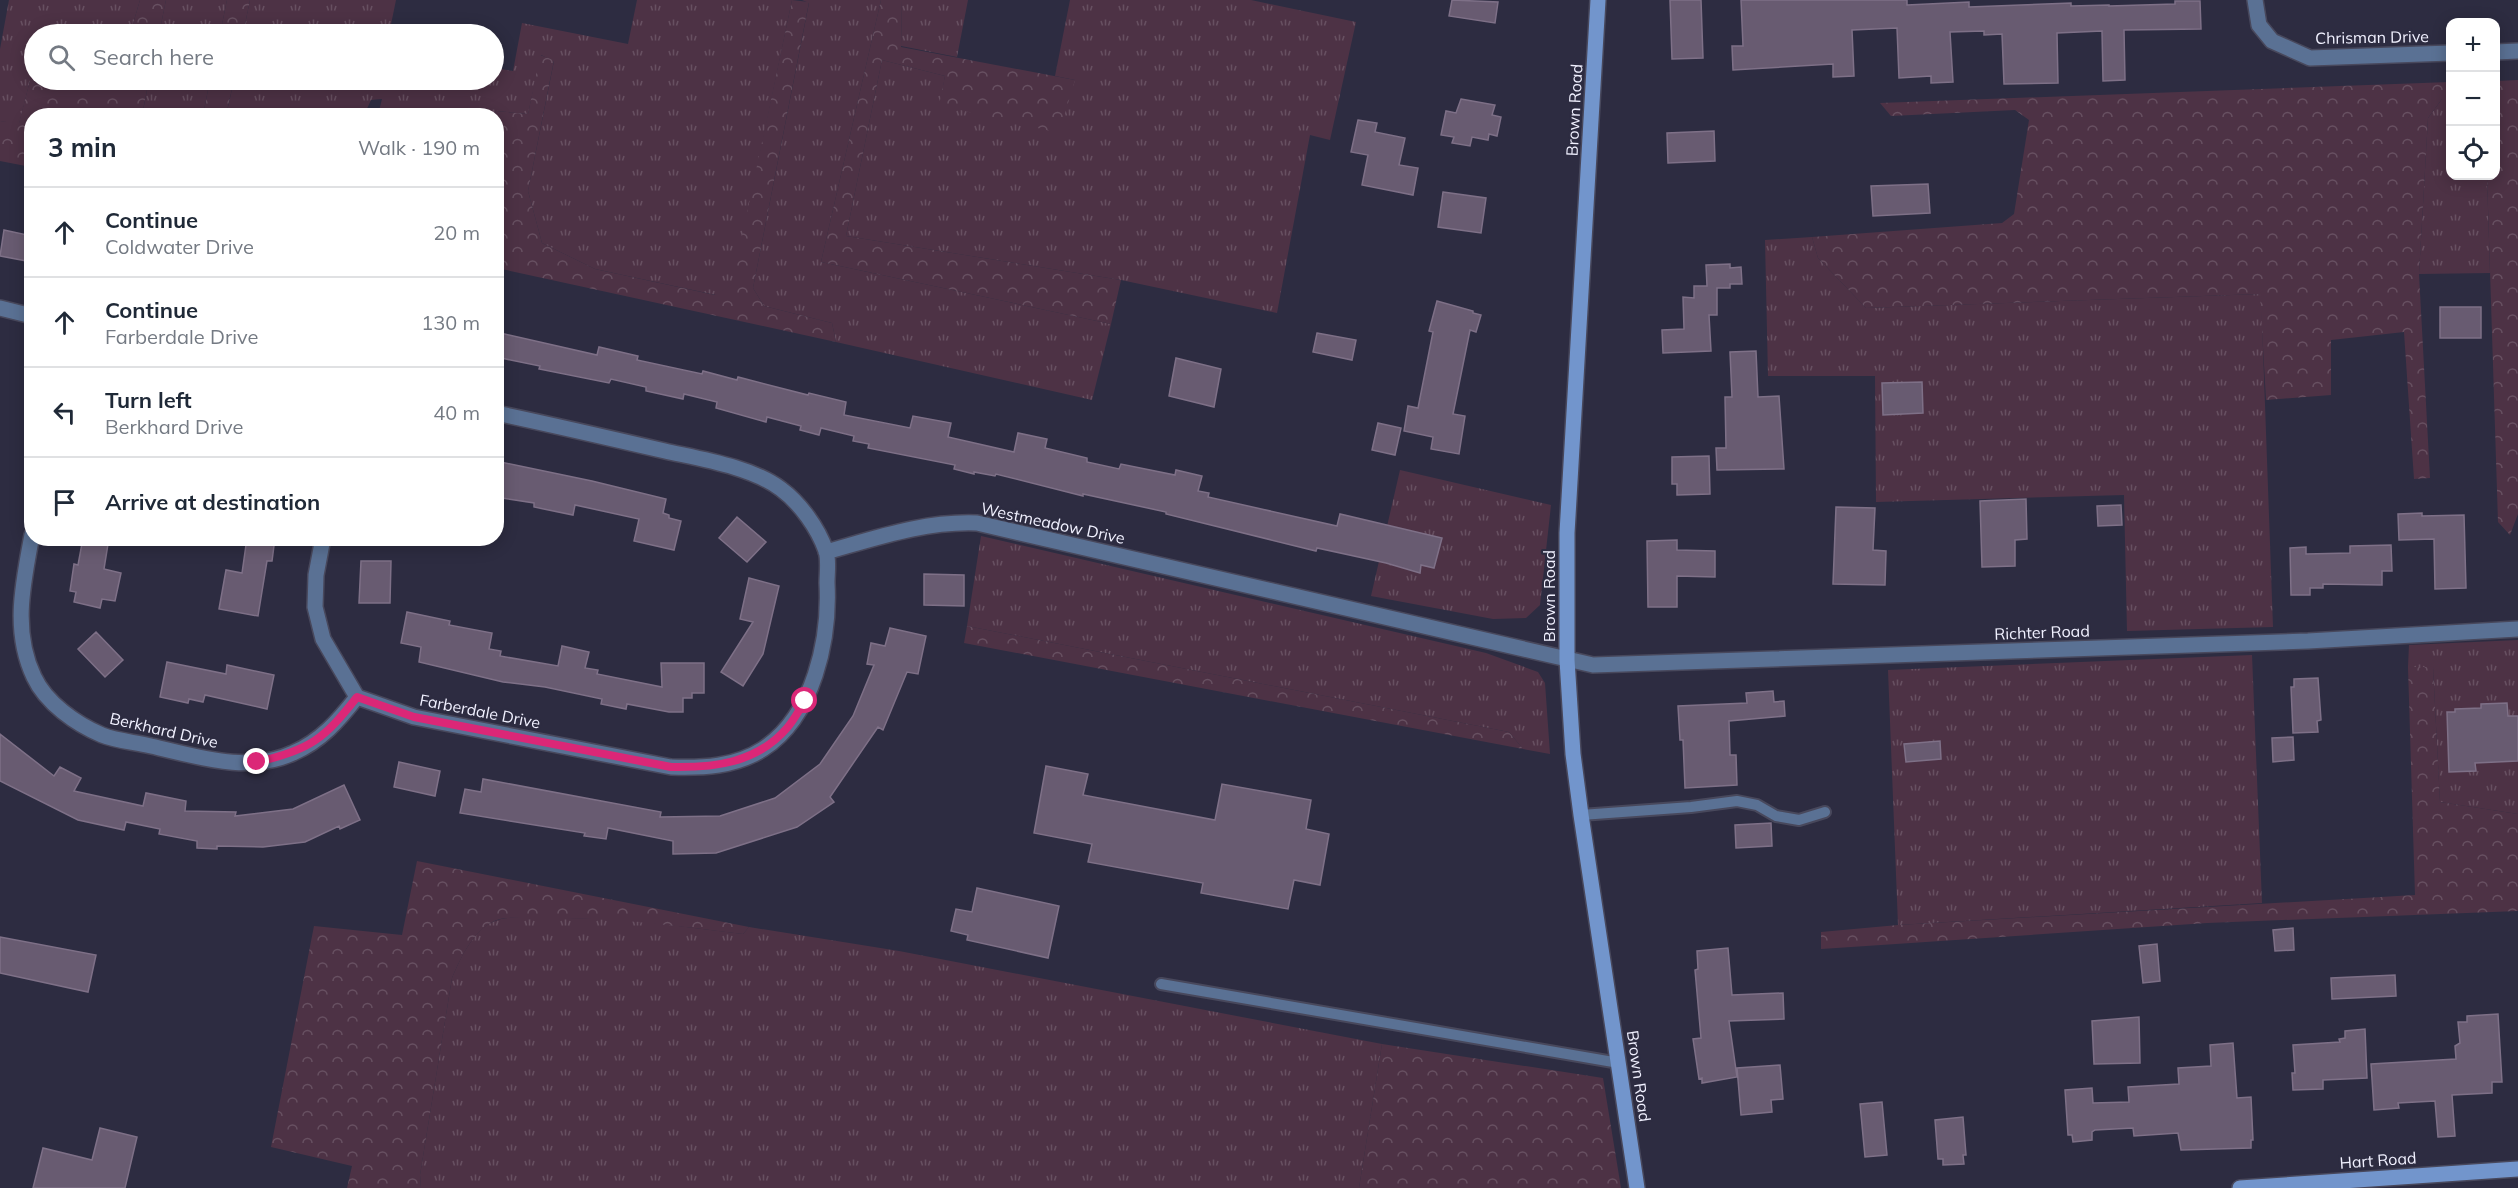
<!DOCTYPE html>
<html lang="en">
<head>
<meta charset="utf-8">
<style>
	body { margin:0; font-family:Mulish,sans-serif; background:#f2f2f3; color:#1f2937 }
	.controls { position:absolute; right:18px; top:18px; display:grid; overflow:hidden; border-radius:12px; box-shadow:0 3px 15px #0003 }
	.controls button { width:54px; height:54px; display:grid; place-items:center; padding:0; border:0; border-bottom:2px solid #e0e1e3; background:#fff; color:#1f2937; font:30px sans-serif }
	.stop { position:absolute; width:18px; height:18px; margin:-14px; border:4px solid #db2777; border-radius:50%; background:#fff }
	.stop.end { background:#db2777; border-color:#fff; box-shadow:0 2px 6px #0008 }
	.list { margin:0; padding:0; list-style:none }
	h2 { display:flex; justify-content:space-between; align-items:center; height:78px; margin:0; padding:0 24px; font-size:26px }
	h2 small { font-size:20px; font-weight:400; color:#747a83 }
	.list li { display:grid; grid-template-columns:39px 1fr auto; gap:18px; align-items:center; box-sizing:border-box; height:90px; padding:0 24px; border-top:2px solid #e0e1e3 }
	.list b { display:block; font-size:22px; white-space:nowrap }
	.list p { margin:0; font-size:20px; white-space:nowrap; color:#747a83 }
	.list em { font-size:20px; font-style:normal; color:#747a83 }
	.icon { flex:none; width:33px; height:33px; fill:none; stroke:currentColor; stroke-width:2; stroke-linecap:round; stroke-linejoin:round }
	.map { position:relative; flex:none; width:2518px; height:1188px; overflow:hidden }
	.search { position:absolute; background:#fff; box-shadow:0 3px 15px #0003; left:24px; top:24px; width:480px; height:66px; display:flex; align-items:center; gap:15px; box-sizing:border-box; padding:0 21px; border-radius:33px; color:#747a83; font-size:22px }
	.panel { position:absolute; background:#fff; box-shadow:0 3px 15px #0003; left:24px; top:108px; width:480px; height:438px; border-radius:24px }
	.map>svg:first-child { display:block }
	.grass { fill:url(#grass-tufts) }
	.forest { fill:url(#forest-crowns) }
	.building { fill:#685b71; stroke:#7e7087; stroke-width:1.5 }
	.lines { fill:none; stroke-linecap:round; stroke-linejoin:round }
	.lane-casing { stroke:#48485c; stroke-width:14 }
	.street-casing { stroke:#48485c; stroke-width:18 }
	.secondary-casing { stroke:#48485c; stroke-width:18 }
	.lane { stroke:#5a7194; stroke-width:10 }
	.street { stroke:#5a7194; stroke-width:15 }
	.secondary { stroke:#7295cc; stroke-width:15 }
	.route { stroke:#db2777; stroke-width:8 }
	.labels { text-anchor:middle; stroke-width:4.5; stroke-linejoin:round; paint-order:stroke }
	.street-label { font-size:16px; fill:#f1f1ff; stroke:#2d2c41 }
</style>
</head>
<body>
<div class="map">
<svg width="2518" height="1188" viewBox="0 0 2518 1188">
	<defs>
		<pattern id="grass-tufts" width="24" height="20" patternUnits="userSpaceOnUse" patternTransform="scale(1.5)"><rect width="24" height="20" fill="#4d3245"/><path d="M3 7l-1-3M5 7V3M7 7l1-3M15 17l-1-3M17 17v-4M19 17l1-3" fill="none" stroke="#675061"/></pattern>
		<pattern id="forest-crowns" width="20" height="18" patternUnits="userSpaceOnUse" patternTransform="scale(1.5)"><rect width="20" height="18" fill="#4d3245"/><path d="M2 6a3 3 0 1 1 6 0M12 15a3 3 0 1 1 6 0" fill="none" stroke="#675061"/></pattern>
	</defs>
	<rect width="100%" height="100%" fill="#2d2c41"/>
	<path class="grass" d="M9,0H140L130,34H34V65L19,124L0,121V49Z
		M166,0H227L220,34H159Z
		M250,0H396L389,34H243Z
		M637,0H792L733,284L716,295L595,269L542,243L528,191L554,61L541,55L528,114L496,111L495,116L378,115L382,99L371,100L364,115L226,116L234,80H494V68L513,71L522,23L628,44Z
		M802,0H881L821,262L1111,324L1092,400L836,342L832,323L764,306L753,288L809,3Z
		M902,0H968L957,57L901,46Z
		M1070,0H1251L1356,22L1330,140L1310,135L1277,313L1121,280L846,236L882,60L945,76L940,105L1075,80L1055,76Z
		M149,80H210L203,115L142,116Z
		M2442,99H2450V176H2487L2490,273L2419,274L2428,118Z
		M1812,237L1818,258L1866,308L2261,294L2273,627L2127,631L2124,495L1876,502L1875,376H1768L1765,240Z
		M1400,470L1551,505L1540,605L1526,618L1493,619L1371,596Z
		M981,536L1486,653L1538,672L1545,683L1550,754L1523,749L1509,732L967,626Z
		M2518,640V814L2440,802L2433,667H2408L2409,645Z
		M2252,655L2262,903L1898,925L1888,670Z
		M566,918L621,919L743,934L749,927L899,951L1382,1044L1359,1188H421L420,1175L452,978C461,957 475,925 501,919C521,915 546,918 566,918Z"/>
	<path class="forest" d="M140,0H166L159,34H130Z
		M227,0H250L243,34H220Z
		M792,0L809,2L753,288L764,306L832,323L836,342L497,268L496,116L495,115L496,111L528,114L540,55L554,60L528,191L542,243L595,269L715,295L732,284Z
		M881,0H902L901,47L1075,80L1059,133L939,105L945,76L882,60L846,236L1121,280L1111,324L821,262Z
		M34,65V80H149L142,115L32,116L31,167L0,161V121L19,123Z
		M210,80H234L226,115H203Z
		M2518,80V514L2510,535L2498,522L2487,176H2496V81Z
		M2450,82V99H2442L2428,118L2419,274L2430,478L2414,479L2404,332L2331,340V395L2266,400L2260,294L1866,308L1818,258L1812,237L2002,223L2014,214L2029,120L2015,110L1891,116L1880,103Z
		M967,626L1509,732L1523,749L964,643Z
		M2408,667H2433L2440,802L2518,814V911L2207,923L1821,949V932L1898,925L2415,895Z
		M417,861L749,927L743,934C677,926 613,917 546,918C532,919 514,916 500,919C475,926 461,957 452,978L420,1175L421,1188H347L352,1166L271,1147L314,926L402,935Z
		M1382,1044L1603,1078L1621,1188H1359Z"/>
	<path class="building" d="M1452,0L1498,2L1495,23L1449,16Z
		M1670,0H1701L1703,58L1672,59Z
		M1741,0H1907V5L1969,2V7L2071,3V6L2109,5V6L2175,4V1H2200L2201,29L2124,30L2125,80L2103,81L2102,31L2057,33L2058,83L2004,84L2002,34L1984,35V31L1950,32L1953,82L1931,83V76L1899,78L1897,28L1852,30L1854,76L1833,77V64L1733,70L1732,46H1743Z
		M1461,99L1495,105L1492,115L1501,117L1497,136L1489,134L1488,140L1472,137L1470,146L1452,143L1454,137L1441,135L1446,111L1456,113Z
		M1358,120L1377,123L1375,132L1405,138L1399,165L1418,168L1413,195L1362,185L1368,155L1351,152Z
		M1714,131L1715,161L1668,163L1667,133Z
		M1928,184L1930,213L1873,216L1871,186Z
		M1443,192L1486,198L1481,233L1438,227Z
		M4,230L32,236V262L0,256Z
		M1730,264V268L1741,267L1742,284H1730V288H1717V315H1709L1711,351L1663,353L1662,330L1684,329L1683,297L1694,298V286H1707L1706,265Z
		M1437,301L1473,311V313L1481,315L1476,332L1470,330L1453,414L1465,416L1459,454L1431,449L1433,437L1404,431L1408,406L1418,408L1433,332L1429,331Z
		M2440,307H2481V338H2440Z
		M496,332L597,355L599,347L638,356L637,360L702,374L703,371L737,380L738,377L808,395L809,393L846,402L844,415L910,428L913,416L951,423L948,437L1014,452L1018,433L1047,439L1045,448L1087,458V462L1119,469L1121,464L1175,475L1176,470L1202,476L1198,491L1209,493L1208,497L1337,526L1340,514L1442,538L1434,568L1421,565L1420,573L1386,563L1317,548L1316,551L1166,514V512L1083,494V496L996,474L995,476L974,472V474L954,469L955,465L868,448L869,444L853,441L854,436L821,428L819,435L800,430L801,426L767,417L766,422L716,408L717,402L684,394L683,399L646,391V387L611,379L609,383L539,369L540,366L496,357Z
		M1317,333L1356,340L1352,360L1313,352Z
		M1756,351L1758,397L1779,396L1784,469L1717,470L1716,448H1726L1725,397H1732L1730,352Z
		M1176,358L1221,369L1214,407L1169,396Z
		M1922,382L1923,413L1883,415L1882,383Z
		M1378,423L1401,428L1395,455L1372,450Z
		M1709,456L1710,494L1677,495V484H1672V457Z
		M496,461L592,481L666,499L663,513L669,515V518L681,521L674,550L634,541L639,519L575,505L573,515L534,507V503L496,497Z
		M2026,499L2027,539L2015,540V566L1982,567L1980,501Z
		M2121,505L2122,525L2098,526L2097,506Z
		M1836,507L1875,508L1873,550L1886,551L1885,585L1833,584Z
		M2422,513V516L2464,515L2466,588L2435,589L2434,539L2399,540L2398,514Z
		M737,517L766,542L747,562L719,538Z
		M83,538H109L104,569L121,573L115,601L102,599L100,608L74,602L76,592L70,591L74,564L78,565Z
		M247,538H275L272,561H267L258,616L219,609L226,570L242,573Z
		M1677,540V550L1715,551V577L1677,576V607H1648L1647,541Z
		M2391,545L2392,571H2382V585L2323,584V588H2310V595H2291L2290,548L2306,547V554L2350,553V546Z
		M361,561H391L390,603H359Z
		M924,574L964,575V606L924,605Z
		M749,578L779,586L763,654L743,686L721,672L753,622L740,619Z
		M407,612L450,621L449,625L492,633L489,649L501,651L500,656L558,666L562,646L589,652L585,668L598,670L597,674L662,687L661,663H704V693H692V698H683V712H669L627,704L626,709L601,704L602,699L545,687L503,682L419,662L421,647L401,643Z
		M890,628L926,636L918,674L907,672L883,730L878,727L830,797L834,802L797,827L716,853L673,854V841L608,828L606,839L584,836L585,833L460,813L465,789L481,792L483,779L661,812L660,817L720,816L775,798L820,764L853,716L874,665L867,664L871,643L885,646Z
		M96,632L123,660L105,677L78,649Z
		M167,662L226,674L227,665L274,675L267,709L205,695L203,702L189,699L188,703L160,697Z
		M2318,678L2321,720L2317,721L2318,732L2293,733L2291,687H2294V679Z
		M1773,691L1774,702L1784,701L1785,716L1729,721L1730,755H1736L1737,785L1685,788L1683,740H1680L1678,706L1747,703L1746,693Z
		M2507,703L2508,716H2518V761L2475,763L2476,771L2449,772L2447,712H2455V709L2481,708V704Z
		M0,734L54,776L60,767L81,778L74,791L143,806L146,793L186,801L185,811L236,812L235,816L293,809L344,785L360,820L340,829L339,826L305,842L263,847L217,846V849L197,848V841L159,834L160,829L126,822L124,830L78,820L0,781Z
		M2293,737L2294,760L2273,762L2272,738Z
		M1940,741L1941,759L1906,762L1904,744Z
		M399,762L440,771L435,796L394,787Z
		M1046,766L1088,774L1083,795L1215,820L1222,784L1311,800L1306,829L1329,834L1320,885L1294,880L1288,909L1201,893L1203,883L1088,862L1092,844L1034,833Z
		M1771,823L1772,846L1736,848L1735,825Z
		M977,888L1059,906L1048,958L967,940L968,935L951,931L956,909L972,912Z
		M2293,928L2294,950L2275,951L2273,930Z
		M0,937L96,955L88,992L0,973Z
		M2157,944L2160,981L2143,983L2139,946Z
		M1728,948L1732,995L1783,993L1784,1019L1729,1021L1737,1077L1702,1083V1078L1699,1079L1693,1039L1701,1038L1695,970L1698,969L1697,951Z
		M2395,975L2396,996L2332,999L2331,978Z
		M2498,1014L2502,1082H2492V1093L2452,1095L2455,1136L2438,1137L2435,1101L2398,1103L2399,1108L2374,1110L2371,1064L2456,1059L2455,1046L2460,1043L2458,1022H2467V1016Z
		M2139,1017L2140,1063L2094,1064L2092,1021Z
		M2365,1029L2367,1078L2323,1080V1089L2293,1090L2292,1073H2295L2293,1045L2340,1042L2339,1039L2345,1038V1031Z
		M2233,1043L2237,1098L2251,1097L2253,1140H2251V1148L2181,1150L2178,1133L2134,1136L2133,1128L2095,1130L2092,1132V1140L2073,1142L2072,1135H2068L2065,1090L2092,1088L2093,1103L2129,1102L2128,1087L2179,1084L2178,1068L2211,1066L2210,1045Z
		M1780,1065L1783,1099L1771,1100L1772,1112L1741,1115L1737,1068Z
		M1882,1102L1887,1155L1865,1157L1860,1104Z
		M1963,1117L1966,1155H1963L1964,1164L1943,1165V1159H1938L1935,1120Z
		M100,1128L137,1137L125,1188H33L43,1148L92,1160Z"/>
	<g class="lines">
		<g class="lane-casing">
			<path id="lane" d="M1581,815L1691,807L1737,801L1757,805L1776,816L1799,820L1825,812
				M1161,984L1619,1063"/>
		</g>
		<g class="street-casing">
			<path id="street" d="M2255,0L2259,25L2272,41L2310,58L2450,53
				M2496,52L2518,51
				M0,308L32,316
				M32,535C23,583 12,631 34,677C46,703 76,724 102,735C117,741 135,742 151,746C196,756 248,774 293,753C321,741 339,720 357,697
				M323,538L316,575L315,607L323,639L357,697L414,717L671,767C703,768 735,767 763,749C814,716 830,639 827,583C827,573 829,560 826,551C818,528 800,503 781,489C752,467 701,459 665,451C609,438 553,425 496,413
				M826,552C876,538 924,521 977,523L1593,665L2308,641L2518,629"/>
		</g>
		<g class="secondary-casing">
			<path id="secondary" d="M1598,0L1567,533V660L1573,754L1581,815L1637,1188
				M2240,1188L2518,1169"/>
		</g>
		<use href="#lane" class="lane"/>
		<use href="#street" class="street"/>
		<use href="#secondary" class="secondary"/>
	</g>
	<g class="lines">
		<path class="route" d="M257,762C310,750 324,739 357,697L414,717L671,767C714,768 757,763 787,728C794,720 799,710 805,701"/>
	</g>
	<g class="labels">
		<g class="street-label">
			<text transform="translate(2372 37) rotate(-1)" y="6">Chrisman Drive</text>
			<text transform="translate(1574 110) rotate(-87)" y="6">Brown Road</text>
			<text transform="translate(1053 523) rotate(12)" y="6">Westmeadow Drive</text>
			<text transform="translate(1549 596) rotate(-90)" y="6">Brown Road</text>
			<text transform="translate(2042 632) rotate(-2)" y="6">Richter Road</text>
			<text transform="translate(480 711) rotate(11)" y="6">Farberdale Drive</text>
			<text transform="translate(164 730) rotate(13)" y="6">Berkhard Drive</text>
			<text transform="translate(1639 1076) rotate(82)" y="6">Brown Road</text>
			<text transform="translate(2378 1160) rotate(-4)" y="6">Hart Road</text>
		</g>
	</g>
</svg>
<div class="controls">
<button>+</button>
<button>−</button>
<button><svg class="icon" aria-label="locate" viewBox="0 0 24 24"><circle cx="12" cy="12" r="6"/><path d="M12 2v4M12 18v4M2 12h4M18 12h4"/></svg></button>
</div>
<div class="stop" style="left:805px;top:701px"></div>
<div class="stop end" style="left:257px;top:762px"></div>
<div class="search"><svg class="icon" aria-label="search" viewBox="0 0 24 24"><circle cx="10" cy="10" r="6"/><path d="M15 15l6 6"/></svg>Search here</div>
<section class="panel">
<h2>3 min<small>Walk · 190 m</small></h2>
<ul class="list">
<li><svg class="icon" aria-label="ahead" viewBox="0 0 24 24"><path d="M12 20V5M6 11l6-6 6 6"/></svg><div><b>Continue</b><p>Coldwater Drive</p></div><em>20 m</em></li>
<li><svg class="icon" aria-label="ahead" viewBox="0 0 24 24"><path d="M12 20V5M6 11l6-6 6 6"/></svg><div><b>Continue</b><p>Farberdale Drive</p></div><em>130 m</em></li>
<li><svg class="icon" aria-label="left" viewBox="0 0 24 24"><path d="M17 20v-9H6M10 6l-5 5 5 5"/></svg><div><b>Turn left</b><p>Berkhard Drive</p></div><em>40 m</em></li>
<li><svg class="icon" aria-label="arrive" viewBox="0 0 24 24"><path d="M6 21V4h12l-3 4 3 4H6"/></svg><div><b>Arrive at destination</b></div></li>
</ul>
</section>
</div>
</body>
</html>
